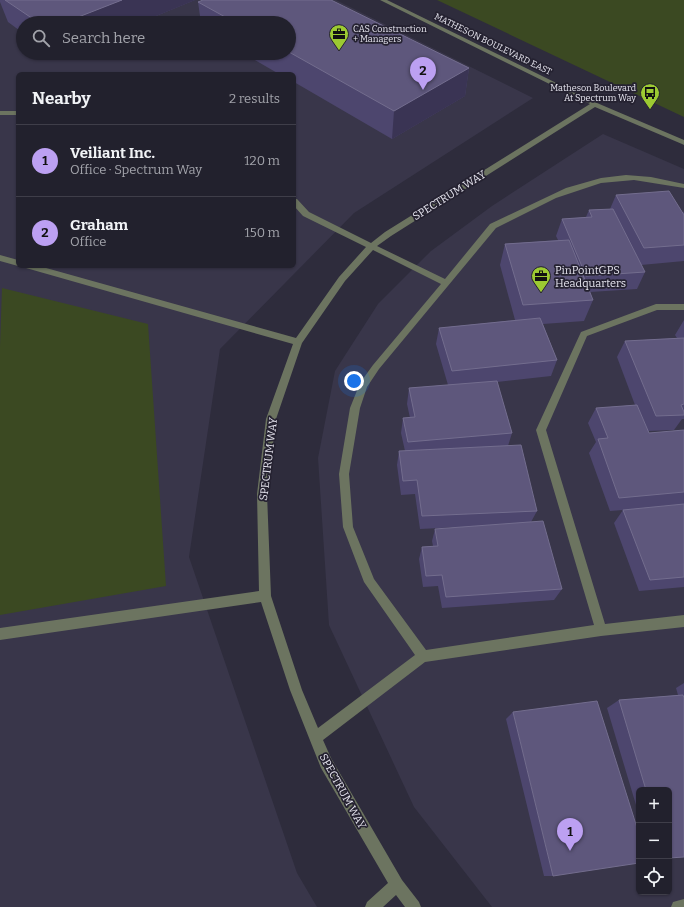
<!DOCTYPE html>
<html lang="en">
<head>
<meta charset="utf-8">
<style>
	body { margin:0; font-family:Bitter,serif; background:#2e2e39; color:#f1f3f6 }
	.controls { position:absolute; right:12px; bottom:12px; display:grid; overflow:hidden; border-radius:6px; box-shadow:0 1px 3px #0004 }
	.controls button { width:36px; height:36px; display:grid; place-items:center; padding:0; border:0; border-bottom:1px solid #3f3e49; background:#22212d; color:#f1f3f6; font:20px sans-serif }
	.you { position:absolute; left:354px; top:381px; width:14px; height:14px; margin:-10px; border:3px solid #fff; border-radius:50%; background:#1a73e8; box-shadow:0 0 0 6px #1a73e833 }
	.badge { display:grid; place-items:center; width:26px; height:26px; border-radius:50%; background:#bca0f2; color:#111; font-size:13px; font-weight:700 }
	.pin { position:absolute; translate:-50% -33px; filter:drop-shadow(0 1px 2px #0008) }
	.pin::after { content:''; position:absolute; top:21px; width:14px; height:12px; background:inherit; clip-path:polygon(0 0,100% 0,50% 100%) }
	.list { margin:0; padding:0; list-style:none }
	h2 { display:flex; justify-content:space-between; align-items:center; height:52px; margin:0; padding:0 16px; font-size:17px }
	h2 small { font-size:13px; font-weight:400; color:#a2a3aa }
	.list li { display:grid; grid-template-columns:26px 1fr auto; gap:12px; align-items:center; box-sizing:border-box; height:72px; padding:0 16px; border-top:1px solid #3f3e49 }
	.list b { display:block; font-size:15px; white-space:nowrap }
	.list p { margin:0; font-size:13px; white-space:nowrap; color:#a2a3aa }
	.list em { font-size:13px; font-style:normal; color:#a2a3aa }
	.icon { flex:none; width:22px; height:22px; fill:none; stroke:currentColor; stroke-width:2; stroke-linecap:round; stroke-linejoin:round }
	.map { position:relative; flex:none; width:684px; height:907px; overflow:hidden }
	.search { position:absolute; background:#22212d; box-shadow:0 1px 3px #0004; left:16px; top:16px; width:280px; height:44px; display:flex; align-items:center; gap:10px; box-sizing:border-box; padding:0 14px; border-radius:22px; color:#a2a3aa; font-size:15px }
	.panel { position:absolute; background:#22212d; box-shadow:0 1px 3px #0004; left:16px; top:72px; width:280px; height:196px; border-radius:6px }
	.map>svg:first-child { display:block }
	.built { fill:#39364a; fill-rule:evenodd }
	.green { fill:#3b4922 }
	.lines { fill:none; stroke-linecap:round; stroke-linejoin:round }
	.minor { fill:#6c7460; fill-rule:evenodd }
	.wall { fill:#4d466e }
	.shaded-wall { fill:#3a3454 }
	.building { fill:#5e577c; stroke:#736d8e }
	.labels { text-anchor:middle; stroke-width:3.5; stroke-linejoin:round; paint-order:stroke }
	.far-poi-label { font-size:9px; fill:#e6e5ef; stroke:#252231; text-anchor:start }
	.far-street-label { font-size:9px; fill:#e6e5ef; stroke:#252231 }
	.street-label { font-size:11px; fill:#e6e5ef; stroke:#252231 }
	.poi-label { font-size:11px; fill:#e6e5ef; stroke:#252231; text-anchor:start }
</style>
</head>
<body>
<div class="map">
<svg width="684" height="907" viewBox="0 0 684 907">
	<rect width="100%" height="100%" fill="#2e2c3c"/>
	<path class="built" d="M0,0H336L533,98L354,213L220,349L189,557L297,873L317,907H0ZM23,23H289V53H23ZM18,74H294V266H18Z
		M603,134L684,169V907H492L414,807L329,625L318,458L335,371L378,304L431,251L492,206ZM639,790H669V892H639Z"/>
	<path class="green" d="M437,0H684V117Z
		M2,288L148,324L166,586L0,615V347Z"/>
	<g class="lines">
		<path class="minor" d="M380,0H387L597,103L684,140V145L682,144L595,107L391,236L377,246L445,279L490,224L566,188L601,178L626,175L651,177L684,184V188L634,180L601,183L556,198L496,228L379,369L367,387L360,408L349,474L353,527L374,579L426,650L594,625L536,430L581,332L656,304H684V310H657L587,336L546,430L605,624L684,615V627L601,636L425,662L323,740L331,758L402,880L419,902L421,907H405L396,895L383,907H365L367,902L388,883L321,768L290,690L261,602L0,640V628L259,591L257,494L266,419L293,344L26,268L25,266H39L296,338L339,277L366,247L303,216L294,206V199H297L309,212L371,243L385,232L590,104ZM373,250L441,284L373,365L360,383L350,408L339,474L343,527L364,582L415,655L318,728L302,690L271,596L267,494L276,419L302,343L345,281Z
			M0,111H18V115H0Z
			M0,255L18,260V266L0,261Z
			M684,899V907H671L673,902Z"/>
	</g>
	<path class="wall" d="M0,0H195L139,23H23V33L8,22L0,2Z
		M203,0H331L469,68L465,96L392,139L294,82V74H279L243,53H289V23H201L198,2Z
		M52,53H66L57,57Z
		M616,195L683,213L684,211V261L641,265L645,272L637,289L590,292L593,300L584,321L543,324L557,360L551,376L497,382L512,433L508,446L537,511L531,522L562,589L554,600L442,608L438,586L423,587L419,559L422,547L433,546L432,541L435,529L460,527L420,529L415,494L401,495L397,465L399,451H405L401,433L403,418H410L407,404L409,388L448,385L436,344L439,328L515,320L500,265L505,244L558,240L556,236L562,219L586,217L589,210L610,209Z
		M684,320V419H682L674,430L648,431L649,433L684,430V587L639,591L614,523L623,510L610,511L589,453L596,442L588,423L596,408L635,405L617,357L625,341L677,338L675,335Z
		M684,683V857L669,790H639V815L607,708L619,700L678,695L676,688Z
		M513,712L553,876H544L506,719Z"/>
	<path class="shaded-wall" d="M122,0H195L139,23H63Z
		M56,53H66L57,57Z
		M469,68L465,96L392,139L394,111Z"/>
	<path class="building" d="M5,0H122L63,23H39Z
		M203,0H331L469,68L394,111L289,52V23H236L198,2Z
		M669,191L684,215V245L644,248L616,195Z
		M613,209L645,272L586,276L562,219L592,217L589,210Z
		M569,240L593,300L523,305L505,244Z
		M540,318L557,360L452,371L439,328Z
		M684,338V404L681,405L684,412V415L656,416L625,341Z
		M497,381L512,433L408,442L403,418L415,417L409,388Z
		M637,405L649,433L684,430V492L619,498L598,439L608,438L596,408Z
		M521,445L537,511L422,516L417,480L403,481L399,451Z
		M684,504V577L650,580L623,510Z
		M543,521L562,589L446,597L442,575L426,576L422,547L438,546L435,529Z
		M683,695L684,698V857L669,858V790H646L619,700Z
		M597,701L639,834V863L553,876L513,712Z"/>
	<defs>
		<g id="office-pin" transform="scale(1)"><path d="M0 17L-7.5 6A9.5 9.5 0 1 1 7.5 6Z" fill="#9cca32" stroke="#252231"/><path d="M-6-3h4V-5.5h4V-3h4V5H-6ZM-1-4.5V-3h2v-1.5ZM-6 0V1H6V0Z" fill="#111"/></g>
		<g id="bus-pin" transform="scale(1)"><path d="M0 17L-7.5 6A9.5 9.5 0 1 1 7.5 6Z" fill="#9cca32" stroke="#252231"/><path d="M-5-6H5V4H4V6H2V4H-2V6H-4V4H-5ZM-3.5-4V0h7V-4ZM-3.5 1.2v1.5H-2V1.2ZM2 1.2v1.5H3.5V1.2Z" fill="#111"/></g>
	</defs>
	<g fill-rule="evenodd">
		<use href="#office-pin" x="339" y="34"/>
		<use href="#bus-pin" x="650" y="93"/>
		<use href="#office-pin" x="541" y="276"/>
	</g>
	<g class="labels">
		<g class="far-poi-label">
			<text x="353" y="32">CAS Construction<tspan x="353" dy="10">+ Managers</tspan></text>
			<text x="636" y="91" text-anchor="end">Matheson Boulevard<tspan x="636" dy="10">At Spectrum Way</tspan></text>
		</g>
		<g class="far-street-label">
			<text transform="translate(493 44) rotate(26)" y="3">MATHESON BOULEVARD EAST</text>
		</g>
		<g class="street-label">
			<text transform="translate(449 195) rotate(-32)" y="4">SPECTRUM WAY</text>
			<text transform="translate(268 459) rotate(-83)" y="4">SPECTRUM WAY</text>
			<text transform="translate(343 791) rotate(61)" y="4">SPECTRUM WAY</text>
		</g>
		<g class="poi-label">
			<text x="555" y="274">PinPointGPS<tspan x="555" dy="13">Headquarters</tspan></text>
		</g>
	</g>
</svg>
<div class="controls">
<button>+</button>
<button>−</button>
<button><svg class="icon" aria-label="locate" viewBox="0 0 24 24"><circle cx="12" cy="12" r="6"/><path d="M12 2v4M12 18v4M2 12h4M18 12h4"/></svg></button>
</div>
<div class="you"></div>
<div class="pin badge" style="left:570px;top:851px">1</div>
<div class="pin badge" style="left:423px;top:90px">2</div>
<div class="search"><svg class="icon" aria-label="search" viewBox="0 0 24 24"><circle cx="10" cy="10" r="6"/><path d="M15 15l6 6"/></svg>Search here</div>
<section class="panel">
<h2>Nearby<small>2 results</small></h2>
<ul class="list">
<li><span class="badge">1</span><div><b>Veiliant Inc.</b><p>Office · Spectrum Way</p></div><em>120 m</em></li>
<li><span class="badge">2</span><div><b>Graham</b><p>Office</p></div><em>150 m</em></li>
</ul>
</section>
</div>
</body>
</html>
